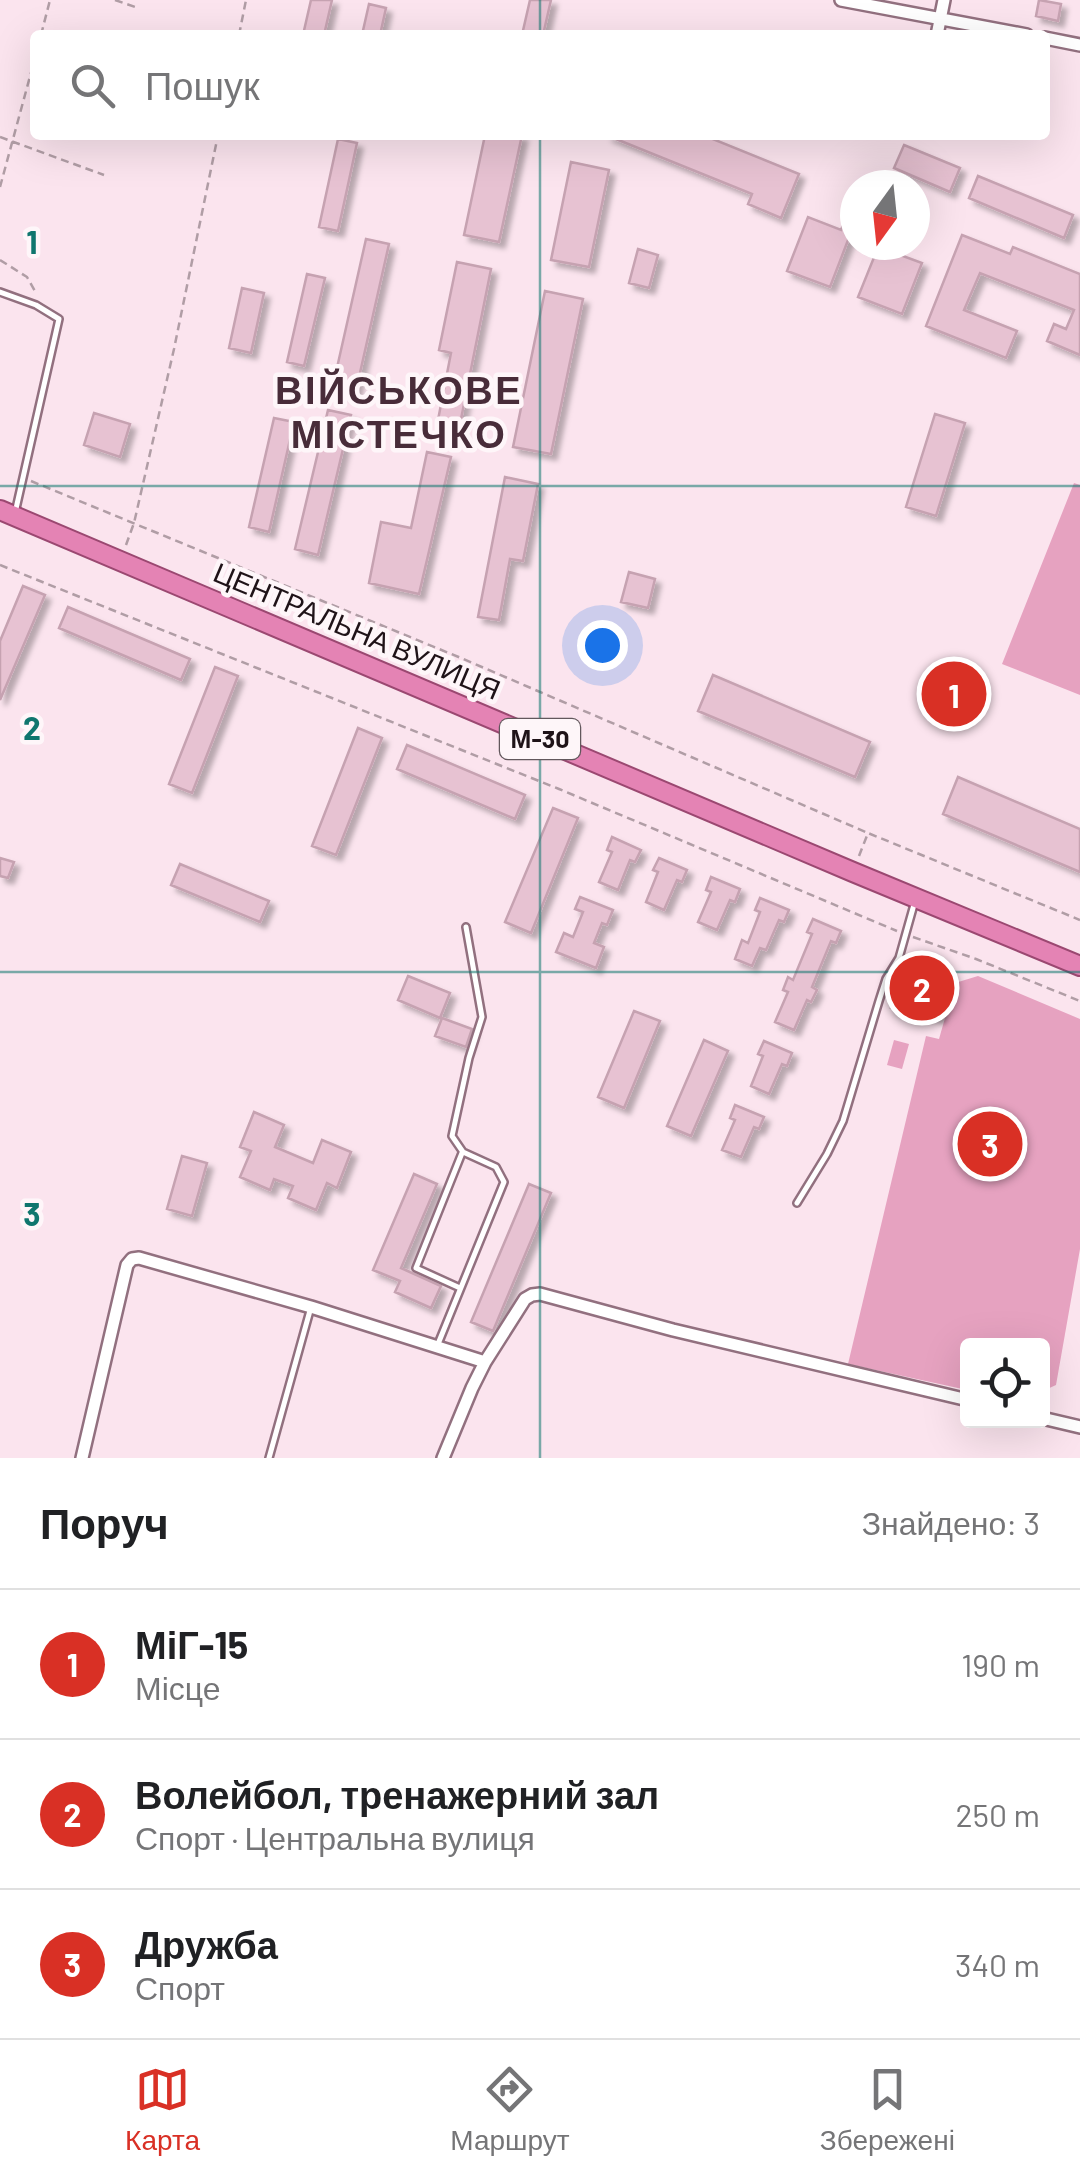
<!DOCTYPE html>
<html lang="uk">
<head>
<meta charset="utf-8">
<style>
	body { margin:0; font-family:Barlow,sans-serif; background:#f2f2f2; color:#202124 }
	.controls { position:absolute; right:30px; bottom:30px; display:grid; overflow:hidden; border-radius:10px; box-shadow:0 10px 40px #0002 }
	.controls button { width:90px; height:90px; display:grid; place-items:center; padding:0; border:0; border-bottom:2px solid #e0e0e0; background:#fff; color:#202124; font:50px sans-serif }
	.compass { position:absolute; left:840px; top:170px; width:90px; height:90px; border-radius:50%; background:#fff; box-shadow:0 10px 40px #0002; rotate:195deg }
	.you { position:absolute; left:602px; top:645px; width:35px; height:35px; margin:-25px; border:8px solid #fff; border-radius:50%; background:#1a73e8; box-shadow:0 0 0 15px #1a73e833 }
	.badge { display:grid; place-items:center; width:65px; height:65px; border-radius:50%; background:#d93025; color:#fff; font-size:32px; font-weight:700 }
	.pin { position:absolute; translate:-50% -50%; border:5px solid #fff; box-shadow:0 2px 10px #0006 }
	.list { margin:0; padding:0; list-style:none }
	h2 { display:flex; justify-content:space-between; align-items:center; height:130px; margin:0; padding:0 40px; font-size:42px }
	h2 small { font-size:32px; font-weight:400; color:#757577 }
	.list li { display:grid; grid-template-columns:65px 1fr auto; gap:30px; align-items:center; box-sizing:border-box; height:150px; padding:0 40px; border-top:2px solid #e0e0e0 }
	.list b { display:block; font-size:38px; white-space:nowrap }
	.list p { margin:0; font-size:32px; white-space:nowrap; color:#757577 }
	.list em { font-size:32px; font-style:normal; color:#757577 }
	.icon { flex:none; width:55px; height:55px; fill:none; stroke:currentColor; stroke-width:2; stroke-linecap:round; stroke-linejoin:round }
	.map { position:relative; flex:none; width:1080px; height:1458px; overflow:hidden }
	.search { position:absolute; background:#fff; box-shadow:0 10px 40px #0002; left:30px; right:30px; top:30px; height:110px; display:flex; align-items:center; gap:25px; box-sizing:border-box; padding:0 35px; border-radius:10px; color:#757577; font-size:38px }
	.sheet { height:580px; background:#fff }
	nav { display:flex; justify-content:space-around; align-items:center; box-sizing:border-box; height:140px; border-top:2px solid #e0e0e0; background:#fff; font-size:28px; color:#757577 }
	nav a { display:grid; justify-items:center; gap:5px }
	nav .on { color:#d93025 }
	.map>svg:first-child { display:block }
	.green { fill:#e6a2c0 }
	.building { fill:#e7c2d2; stroke:#c6a2b1; stroke-width:2.5; filter:url(#shadow) }
	.lines { fill:none; stroke-linecap:round; stroke-linejoin:round }
	.service-casing { stroke:#92707f; stroke-width:10 }
	.minor-casing { stroke:#92707f; stroke-width:16 }
	.trunk-casing { stroke:#9b4871; stroke-width:22 }
	.path { stroke:#b09da5; stroke-width:2.5; stroke-dasharray:8 5; stroke-linecap:butt }
	.service { stroke:#fff; stroke-width:5 }
	.minor { stroke:#fff; stroke-width:11 }
	.trunk { stroke:#e483b4; stroke-width:18 }
	.grid { fill:none; stroke:#0f766e; stroke-width:2.5; stroke-opacity:0.55 }
	.labels { text-anchor:middle; stroke-width:9; stroke-linejoin:round; paint-order:stroke }
	.shield { fill:#fef6f9; stroke:#62575c; stroke-width:2.5 }
	.shield-label { font-size:25px; font-weight:bold; fill:#1f1318 }
	.street-label { font-size:28px; fill:#1f1318; stroke:#fef6f9 }
	.district-label { font-size:38px; font-weight:bold; letter-spacing:2.5px; fill:#482c39; stroke:#fef6f9 }
	.grid-label { font-size:32px; text-anchor:middle; font-weight:bold; fill:#0f766e; stroke:#fef6f9; stroke-width:9; stroke-linejoin:round; paint-order:stroke }
</style>
</head>
<body>
<div class="map">
<svg width="1080" height="1458" viewBox="0 0 1080 1458">
	<defs>
		<filter id="shadow"><feDropShadow dx="5.5" dy="5.5" stdDeviation="2.5" flood-color="#0004"/></filter>
	</defs>
	<rect width="100%" height="100%" fill="#fbe4ee"/>
	<path class="green" d="M1074,483L1080,485V695L1002,664Z
		M978,976L1080,1019V1249L1056,1385L1043,1391L1042,1346H968L967,1390L848,1364L926,1036L939,1039L955,983Z
		M894,1040L909,1044L902,1069L887,1065Z"/>
	<path class="building" d="M311,0H332L324,35H303Z
		M530,0H551L543,35H522Z
		M1039,0L1061,4L1058,21L1036,16Z
		M369,4L386,8L380,35H362Z
		M485,135H522L499,242L464,235Z
		M606,135H703L799,174L781,218L748,204L752,194Z
		M338,139L357,143L338,231L319,227Z
		M904,145L960,168L950,192L894,168Z
		M571,162L609,170L589,267L551,260Z
		M978,176L1073,215L1064,238L969,198Z
		M855,196V237L850,235L830,287L787,271L808,217L841,230Z
		M962,235L1010,254L1013,247L1080,274V355L1047,341L1054,324L1066,329L1074,310L980,273L964,310L1017,331L1006,358L926,326Z
		M366,239L389,244L355,395L332,390Z
		M879,245H895L892,252L922,263L902,314L858,297Z
		M638,249L658,255L649,288L629,283Z
		M457,262L491,269L460,424L438,420L451,353L439,350Z
		M307,274L325,278L304,366L287,362Z
		M242,288L264,293L251,353L229,348Z
		M545,291L583,299L551,454L513,447Z
		M328,410L351,415L318,555L295,549Z
		M94,413L130,424L120,457L84,445Z
		M935,414L965,423L936,516L906,507Z
		M274,418L294,422L269,532L249,527Z
		M427,452L451,457L419,594L369,583L381,522L411,528Z
		M505,477L538,484L523,561L510,559L499,620L478,617Z
		M629,572L655,579L648,608L621,602Z
		M23,586L45,595L0,700V641Z
		M68,607L190,659L181,680L59,628Z
		M215,667L238,676L192,793L169,784Z
		M713,675L870,742L855,777L698,711Z
		M358,728L382,738L336,855L312,846Z
		M407,745L525,795L515,819L397,769Z
		M958,777L1080,829V872L943,814Z
		M553,808L578,818L531,933L505,922Z
		M612,837L641,850L635,862L630,860L618,890L599,882L612,852L607,850Z
		M0,858L14,862L8,878L0,876Z
		M659,858L687,870L682,882L677,880L664,910L646,902L658,872L653,870Z
		M180,864L269,901L260,922L171,885Z
		M711,877L740,889L735,902L730,900L717,930L698,922L711,892L706,890Z
		M580,897L613,910L607,925L602,923L594,943L604,947L596,968L556,952L564,933L573,937L583,912L575,909Z
		M760,898L789,910L784,922L779,920L766,950L760,948L752,966L735,959L742,940L748,943L760,912L755,910Z
		M813,919L841,931L836,943L831,941L812,987L817,990L811,1002L807,1000L794,1030L775,1022L788,992L783,990L788,977L793,980L812,934L807,932Z
		M907,961L949,976L942,998L945,999L939,1018L916,1011L915,1016L891,1008Z
		M408,976L450,993L440,1018L398,1000Z
		M634,1011L660,1021L624,1108L598,1097Z
		M442,1018L472,1029L466,1047L435,1036Z
		M704,1040L728,1051L691,1136L667,1126Z
		M764,1041L792,1053L787,1066L782,1064L769,1094L751,1086L763,1056L758,1054Z
		M735,1105L764,1117L759,1129L754,1127L741,1157L722,1150L735,1120L730,1118Z
		M254,1112L284,1125L275,1147L313,1163L322,1140L351,1152L337,1188L327,1183L316,1210L288,1198L293,1186L274,1179L270,1190L240,1177L251,1151L240,1147Z
		M182,1156L207,1163L192,1216L167,1209Z
		M414,1174L437,1184L401,1268L441,1286L431,1308L395,1292L400,1281L373,1270Z
		M529,1184L551,1193L493,1331L471,1322Z"/>
	<g class="lines">
		<g class="service-casing">
			<path id="service" d="M0,292L36,305L59,319L15,513
				M797,1203L827,1154L843,1121L879,1001L886,979L899,958L915,901
				M460,1288L416,1268L462,1153
				M438,1344L504,1182L496,1167L463,1152L452,1136L469,1058L482,1017L466,927
				M269,1458L311,1307"/>
		</g>
		<g class="minor-casing">
			<path id="minor" d="M841,0L1027,35
				M937,35L944,0
				M1045,38L1080,45
				M1042,1418L1080,1427
				M82,1458L127,1265L132,1259L139,1258L311,1307L485,1362L525,1299L532,1295L540,1294L673,1330L968,1400
				M443,1458L472,1388L485,1362"/>
		</g>
		<g class="trunk-casing">
			<path id="trunk" d="M0,510L853,872L1080,966"/>
		</g>
		<path class="path" d="M115,0L138,8
			M41,35L50,0
			M239,35L246,0
			M0,137L104,175
			M0,187L35,58
			M0,260L27,277L36,293
			M31,481L461,658L868,833
			M126,545L134,523L174,349L218,135
			M0,565L559,789L897,931
			M859,856L868,833L1080,920
			M913,937L976,959L1080,1001"/>
		<use href="#service" class="service"/>
		<use href="#minor" class="minor"/>
		<use href="#trunk" class="trunk"/>
	</g>
	<path class="grid" d="M540,0V35M540,135V1458M0,486H1080M0,972H1080"/>
	<g class="labels">
		<rect class="shield" x="500" y="719" width="80" height="40" rx="8"/>
		<g class="shield-label">
			<text x="540" y="748">М-30</text>
		</g>
		<g class="street-label">
			<text transform="translate(357 631) rotate(23)" y="10">ЦЕНТРАЛЬНА ВУЛИЦЯ</text>
		</g>
		<g class="district-label">
			<text x="399" y="404">ВІЙСЬКОВЕ<tspan x="399" dy="44">МІСТЕЧКО</tspan></text>
		</g>
	</g>
	<g class="grid-label">
		<text x="32" y="254">1</text>
		<text x="32" y="740">2</text>
		<text x="32" y="1226">3</text>
	</g>
</svg>
<div class="controls">
<button><svg class="icon" aria-label="locate" viewBox="0 0 24 24"><circle cx="12" cy="12" r="6"/><path d="M12 2v4M12 18v4M2 12h4M18 12h4"/></svg></button>
</div>
<svg class="compass" viewBox="-18 -18 36 36"><path d="M0-13l5 13h-10z" fill="#e53935"/><path d="M0 13l5-13h-10z" fill="#757577"/></svg>
<div class="you"></div>
<div class="pin badge" style="left:954px;top:694px">1</div>
<div class="pin badge" style="left:922px;top:988px">2</div>
<div class="pin badge" style="left:990px;top:1144px">3</div>
<div class="search"><svg class="icon" aria-label="search" viewBox="0 0 24 24"><circle cx="10" cy="10" r="6"/><path d="M15 15l6 6"/></svg>Пошук</div>
</div>
<section class="sheet">
<h2>Поруч<small>Знайдено: 3</small></h2>
<ul class="list">
<li><span class="badge">1</span><div><b>МіГ-15</b><p>Місце</p></div><em>190 m</em></li>
<li><span class="badge">2</span><div><b>Волейбол, тренажерний зал</b><p>Спорт · Центральна вулиця</p></div><em>250 m</em></li>
<li><span class="badge">3</span><div><b>Дружба</b><p>Спорт</p></div><em>340 m</em></li>
</ul>
</section>
<nav>
<a class="on"><svg class="icon" aria-label="map" viewBox="0 0 24 24"><path d="M3 6l6-2 6 2 6-2v14l-6 2-6-2-6 2zM9 4v14M15 6v14"/></svg>Карта</a>
<a><svg class="icon" aria-label="directions" viewBox="0 0 24 24"><path d="M12 3l9 9-9 9-9-9zM9 14v-3h6M13 9l2 2-2 2"/></svg>Маршрут</a>
<a><svg class="icon" aria-label="saved" viewBox="0 0 24 24"><path d="M7 4h10v16l-5-4-5 4z"/></svg>Збережені</a>
</nav>
</body>
</html>
